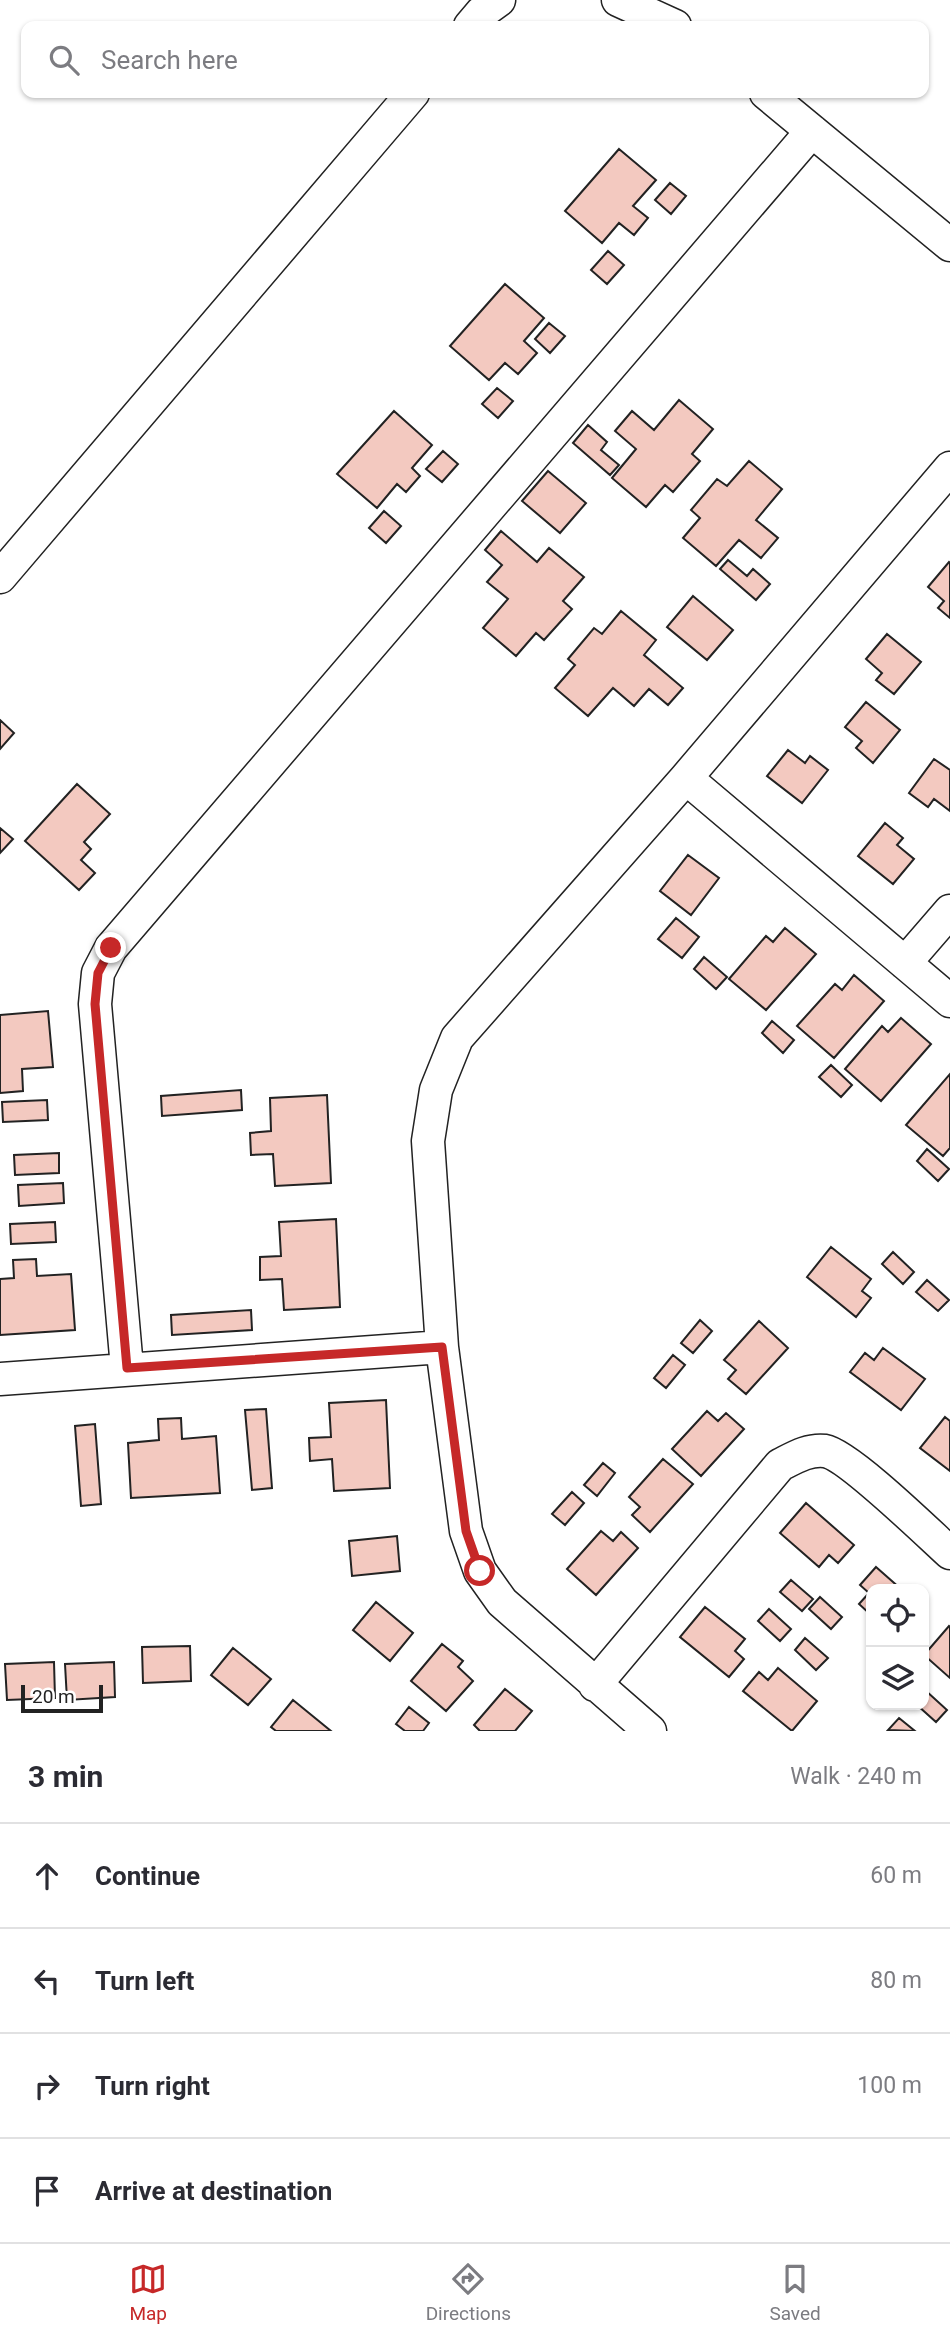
<!DOCTYPE html>
<html lang="en">
<head>
<meta charset="utf-8">
<style>
	body { margin:0; font-family:Roboto,sans-serif; background:#f7f7f7; color:#2b2b33 }
	.controls { position:absolute; right:21px; bottom:21px; display:grid; overflow:hidden; border-radius:14px; box-shadow:0 2px 5px #0004 }
	.controls button { width:63px; height:63px; display:grid; place-items:center; padding:0; border:0; border-bottom:2px solid #e1e1e2; background:#fff; color:#2b2b33; font:35px sans-serif }
	.scale { position:absolute; left:21px; bottom:18px; width:82px; box-sizing:border-box; padding-left:7px; border:4px solid #222; border-top:0; font-size:19px; line-height:24px; white-space:nowrap; color:#222; -webkit-text-stroke:5px #fff; paint-order:stroke }
	.stop { position:absolute; width:21px; height:21px; margin:-16px; border:5px solid #c62828; border-radius:50%; background:#fff }
	.stop.end { background:#c62828; border-color:#fff; box-shadow:0 2px 7px #0008 }
	.list { margin:0; padding:0; list-style:none }
	h2 { display:flex; justify-content:space-between; align-items:center; height:91px; margin:0; padding:0 28px; font-size:30px }
	h2 small { font-size:23px; font-weight:400; color:#7c7c81 }
	.list li { display:grid; grid-template-columns:46px 1fr auto; gap:21px; align-items:center; box-sizing:border-box; height:105px; padding:0 28px; border-top:2px solid #e1e1e2 }
	.list b { display:block; font-size:26px; white-space:nowrap }
	.list em { font-size:23px; font-style:normal; color:#7c7c81 }
	.icon { flex:none; width:38px; height:38px; fill:none; stroke:currentColor; stroke-width:2; stroke-linecap:round; stroke-linejoin:round }
	.map { position:relative; flex:none; width:950px; height:1731px; overflow:hidden }
	.search { position:absolute; background:#fff; box-shadow:0 2px 5px #0004; left:21px; right:21px; top:21px; height:77px; display:flex; align-items:center; gap:18px; box-sizing:border-box; padding:0 24px; border-radius:14px; color:#7c7c81; font-size:26px }
	.sheet { height:511px; background:#fff }
	nav { display:flex; justify-content:space-around; align-items:center; box-sizing:border-box; height:98px; border-top:2px solid #e1e1e2; background:#fff; font-size:19px; color:#7c7c81 }
	nav a { display:grid; justify-items:center; gap:4px }
	nav .on { color:#c62828 }
	.map>svg:first-child { display:block }
	.building { fill:#f3c9c0; stroke:#222; stroke-width:2 }
	.lines { fill:none; stroke-linecap:round; stroke-linejoin:round }
	.minor-casing { stroke:#222; stroke-width:35 }
	.minor { stroke:#fff; stroke-width:32 }
	.route { stroke:#c62828; stroke-width:9 }
</style>
</head>
<body>
<div class="map">
<svg width="950" height="1731" viewBox="0 0 950 1731">
	<rect width="100%" height="100%" fill="#fff"/>
	<path class="building" d="M619,149L656,180L633,206L648,218L634,235L619,223L602,243L565,211Z
		M670,183L686,196L671,214L655,200Z
		M608,251L624,265L607,284L591,270Z
		M505,284L544,318L524,341L537,353L518,374L505,363L489,380L450,346Z
		M549,323L565,336L550,353L535,339Z
		M497,388L513,401L498,418L482,404Z
		M679,400L713,429L692,454L700,461L673,492L665,485L646,507L612,478L636,449L615,431L632,411L654,430Z
		M394,411L432,445L412,468L420,476L406,492L397,484L377,508L337,474Z
		M588,425L607,442L601,450L619,465L610,475L573,443Z
		M443,451L458,464L442,482L426,469Z
		M749,461L782,489L756,520L778,538L761,558L739,540L716,566L683,538L700,518L691,510L717,479L727,486Z
		M548,471L586,503L560,533L522,501Z
		M384,511L401,526L386,543L369,528Z
		M501,531L537,562L549,548L584,577L563,601L572,609L544,640L536,633L516,656L483,628L508,599L487,582L502,565L485,550Z
		M728,560L747,576L753,569L770,584L756,600L720,569Z
		M949,562L950,563V618L938,608L944,601L928,587Z
		M693,596L733,630L707,660L667,627Z
		M621,611L656,640L644,655L683,688L668,705L649,689L634,706L613,688L588,716L555,688L575,665L568,659L594,628L602,634Z
		M887,634L921,662L894,694L876,680L882,673L866,659Z
		M866,702L900,730L873,763L856,748L862,741L845,727Z
		M0,720L14,733L0,749Z
		M788,750L805,763L810,756L828,770L802,803L767,776Z
		M934,759L950,770V811L934,799L928,807L909,793Z
		M77,784L110,814L84,842L91,849L81,860L95,873L79,890L25,841Z
		M885,823L903,838L897,845L914,859L893,884L858,856Z
		M0,828L13,839L0,853Z
		M688,855L719,878L691,915L660,891Z
		M676,918L699,937L682,958L658,939Z
		M785,928L816,954L766,1010L729,979L766,936L773,942Z
		M704,957L727,977L716,989L694,969Z
		M854,975L884,1001L834,1058L797,1026L835,984L842,990Z
		M48,1011L53,1067L22,1069L23,1091L0,1093V1015Z
		M901,1018L931,1044L881,1101L845,1069L882,1026L888,1032Z
		M772,1021L794,1040L783,1053L762,1033Z
		M831,1065L852,1085L841,1097L819,1077Z
		M950,1074V1148L943,1156L906,1125Z
		M241,1090L242,1110L162,1116L161,1096Z
		M327,1095L331,1183L275,1186L273,1154L251,1155L250,1133L271,1131L270,1098Z
		M47,1100L48,1120L3,1122L2,1102Z
		M927,1149L949,1169L938,1181L917,1161Z
		M59,1153V1173L15,1175L14,1155Z
		M63,1183L64,1203L19,1206L18,1185Z
		M336,1219L340,1307L284,1310L282,1279L260,1280V1257L281,1256L279,1222Z
		M55,1222L56,1242L11,1244L10,1224Z
		M831,1247L871,1279L862,1291L871,1298L856,1317L807,1277Z
		M893,1252L914,1272L903,1284L882,1264Z
		M36,1259L37,1276L71,1274L75,1330L0,1335V1279L14,1278L13,1260Z
		M927,1280L949,1300L938,1311L916,1292Z
		M251,1310L252,1330L172,1335L171,1315Z
		M700,1320L712,1331L693,1353L681,1343Z
		M759,1321L788,1348L746,1394L728,1379L736,1370L724,1360Z
		M883,1348L925,1379L901,1410L850,1372L865,1353L874,1360Z
		M673,1355L685,1365L666,1388L654,1378Z
		M386,1400L390,1488L334,1491L332,1459L310,1461L309,1438L331,1437L329,1403Z
		M266,1409L272,1488L252,1490L245,1410Z
		M707,1411L718,1421L726,1413L744,1429L701,1476L672,1449Z
		M945,1417L950,1421V1471L920,1448Z
		M181,1418L182,1439L216,1436L220,1493L131,1498L128,1443L159,1440L158,1419Z
		M95,1424L101,1504L81,1506L75,1426Z
		M663,1459L693,1484L650,1532L632,1515L640,1507L629,1497Z
		M603,1463L615,1473L597,1496L584,1485Z
		M572,1492L584,1503L565,1525L552,1514Z
		M806,1503L854,1545L838,1563L829,1555L819,1567L780,1533Z
		M601,1531L613,1541L621,1532L638,1548L596,1595L567,1569Z
		M397,1536L400,1571L352,1576L349,1541Z
		M876,1567L901,1589H871V1615L859,1604L869,1593L860,1585Z
		M791,1580L813,1599L802,1611L780,1592Z
		M820,1597L842,1617L831,1629L809,1609Z
		M376,1602L413,1633L390,1661L353,1630Z
		M705,1607L745,1639L735,1651L744,1659L729,1677L680,1637Z
		M769,1609L791,1629L780,1641L758,1621Z
		M949,1626L950,1627V1678L924,1655Z
		M805,1638L828,1658L816,1670L795,1650Z
		M442,1644L463,1661L458,1667L473,1681L446,1711L411,1681Z
		M190,1646L191,1681L143,1683L142,1647Z
		M233,1648L271,1679L248,1705L211,1675Z
		M54,1662L55,1698L7,1700L5,1664Z
		M114,1662L115,1697L67,1700L65,1664Z
		M778,1668L817,1701L792,1731L743,1691L759,1672L768,1680Z
		M505,1689L532,1711L515,1731H480L474,1725Z
		M925,1690L947,1710L936,1722L917,1705H924Z
		M293,1700L331,1731H276L271,1727Z
		M409,1707L429,1723L423,1731H405L396,1724Z
		M899,1718L915,1731L888,1730Z"/>
	<g class="lines">
		<g class="minor-casing">
			<path id="minor" d="M618,0L675,26
				M470,26L481,13L499,0
				M766,93L950,245
				M0,577L413,93
				M686,778L950,1001
				M905,963L950,911
				M127,1368L95,1004L98,973L111,948L812,131
				M0,1379L442,1347
				M595,1685L780,1465C794,1458 808,1449 825,1451C848,1455 928,1533 950,1553
				M650,1731L502,1602L480,1571L466,1531L442,1347L428,1141L436,1090L457,1038L686,778L950,468"/>
		</g>
		<use href="#minor" class="minor"/>
	</g>
	<g class="lines">
		<path class="route" d="M111,948L98,973L95,1004L127,1368L442,1347L466,1531L480,1571"/>
	</g>
</svg>
<div class="controls">
<button><svg class="icon" aria-label="locate" viewBox="0 0 24 24"><circle cx="12" cy="12" r="6"/><path d="M12 2v4M12 18v4M2 12h4M18 12h4"/></svg></button>
<button><svg class="icon" aria-label="layers" viewBox="0 0 24 24"><path d="M12 4l9 5-9 5-9-5zM3 14l9 5 9-5"/></svg></button>
</div>
<div class="scale">20 m</div>
<div class="stop" style="left:480px;top:1571px"></div>
<div class="stop end" style="left:111px;top:948px"></div>
<div class="search"><svg class="icon" aria-label="search" viewBox="0 0 24 24"><circle cx="10" cy="10" r="6"/><path d="M15 15l6 6"/></svg>Search here</div>
</div>
<section class="sheet">
<h2>3 min<small>Walk · 240 m</small></h2>
<ul class="list">
<li><svg class="icon" aria-label="ahead" viewBox="0 0 24 24"><path d="M12 20V5M6 11l6-6 6 6"/></svg><div><b>Continue</b></div><em>60 m</em></li>
<li><svg class="icon" aria-label="left" viewBox="0 0 24 24"><path d="M17 20v-9H6M10 6l-5 5 5 5"/></svg><div><b>Turn left</b></div><em>80 m</em></li>
<li><svg class="icon" aria-label="right" viewBox="0 0 24 24"><path d="M7 20v-9h11M14 6l5 5-5 5"/></svg><div><b>Turn right</b></div><em>100 m</em></li>
<li><svg class="icon" aria-label="arrive" viewBox="0 0 24 24"><path d="M6 21V4h12l-3 4 3 4H6"/></svg><div><b>Arrive at destination</b></div></li>
</ul>
</section>
<nav>
<a class="on"><svg class="icon" aria-label="map" viewBox="0 0 24 24"><path d="M3 6l6-2 6 2 6-2v14l-6 2-6-2-6 2zM9 4v14M15 6v14"/></svg>Map</a>
<a><svg class="icon" aria-label="directions" viewBox="0 0 24 24"><path d="M12 3l9 9-9 9-9-9zM9 14v-3h6M13 9l2 2-2 2"/></svg>Directions</a>
<a><svg class="icon" aria-label="saved" viewBox="0 0 24 24"><path d="M7 4h10v16l-5-4-5 4z"/></svg>Saved</a>
</nav>
</body>
</html>
